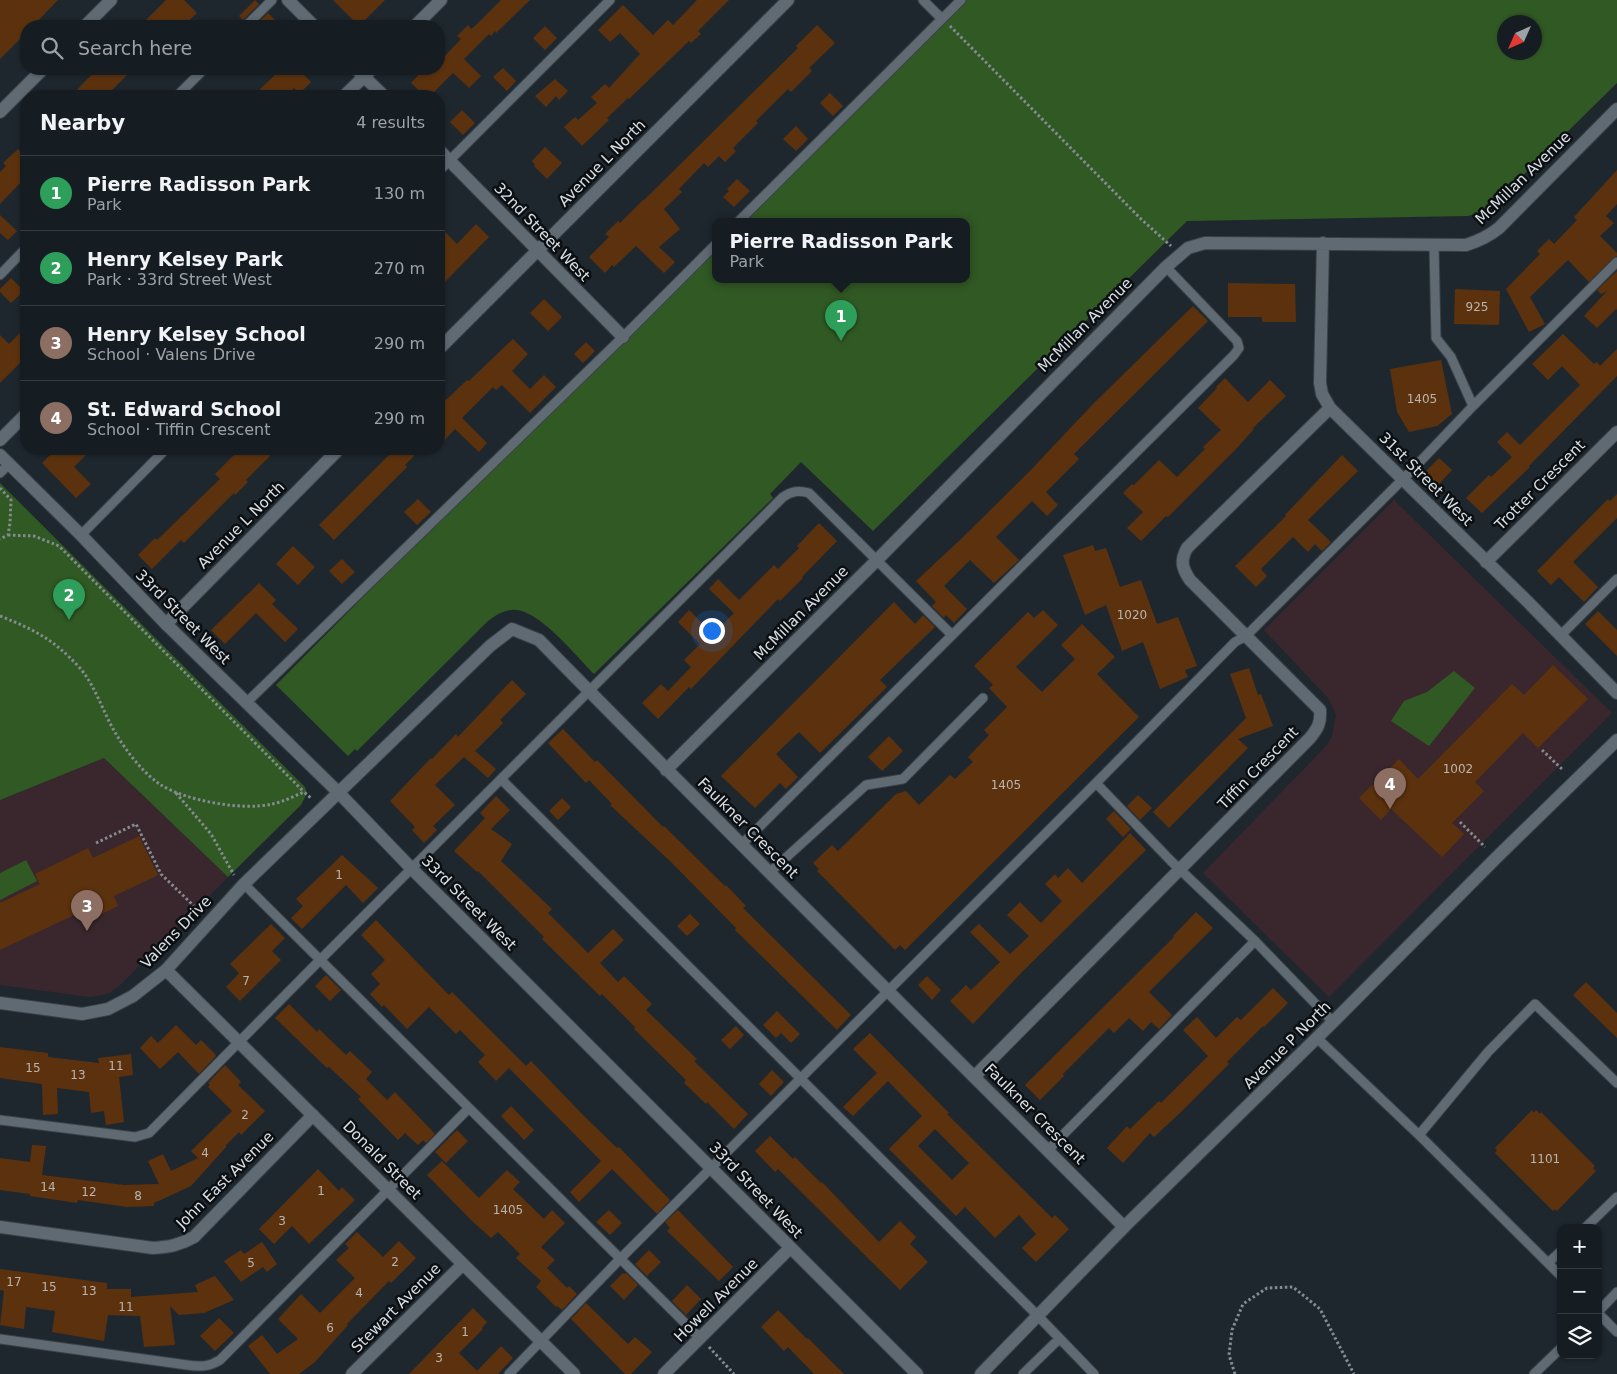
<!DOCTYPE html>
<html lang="en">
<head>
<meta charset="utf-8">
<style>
	body { margin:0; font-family:"DejaVu Sans",sans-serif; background:#232a2f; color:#f1f3f6 }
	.controls { position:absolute; right:15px; bottom:15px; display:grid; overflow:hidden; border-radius:10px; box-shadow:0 1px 4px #0004 }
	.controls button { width:45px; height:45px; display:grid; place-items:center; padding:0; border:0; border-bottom:1px solid #353b40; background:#161d22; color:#f1f3f6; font:25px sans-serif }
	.compass { position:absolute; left:1497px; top:15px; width:45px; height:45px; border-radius:50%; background:#161d22; box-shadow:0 1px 4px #0004; rotate:225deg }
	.you { position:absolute; left:711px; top:630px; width:18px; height:18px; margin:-12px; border:4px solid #fff; border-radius:50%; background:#1a73e8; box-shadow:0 0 0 8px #1a73e833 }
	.badge { display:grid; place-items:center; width:32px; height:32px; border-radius:50%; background:#8c9099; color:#fff; font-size:16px; font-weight:700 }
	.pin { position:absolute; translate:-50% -41px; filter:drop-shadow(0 1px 2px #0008) }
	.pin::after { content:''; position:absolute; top:26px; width:18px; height:15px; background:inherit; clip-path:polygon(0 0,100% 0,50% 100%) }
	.popup { position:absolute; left:712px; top:218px; width:258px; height:65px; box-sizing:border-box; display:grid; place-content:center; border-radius:10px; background:#161d22; filter:drop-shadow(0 1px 4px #0005); font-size:16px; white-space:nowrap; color:#9ea2a5 }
	.popup b { font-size:19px; color:#f1f3f6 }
	.popup::after { content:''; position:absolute; left:50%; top:100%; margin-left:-10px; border:10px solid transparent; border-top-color:#161d22 }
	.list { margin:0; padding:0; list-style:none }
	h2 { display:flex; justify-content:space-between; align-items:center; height:65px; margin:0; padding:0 20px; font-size:21px }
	h2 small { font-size:16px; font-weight:400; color:#9ea2a5 }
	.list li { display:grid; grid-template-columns:32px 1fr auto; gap:15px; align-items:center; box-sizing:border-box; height:75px; padding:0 20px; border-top:1px solid #353b40 }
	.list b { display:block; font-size:19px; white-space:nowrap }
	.list p { margin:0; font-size:16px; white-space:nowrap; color:#9ea2a5 }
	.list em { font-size:16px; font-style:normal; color:#9ea2a5 }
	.icon { flex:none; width:28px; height:28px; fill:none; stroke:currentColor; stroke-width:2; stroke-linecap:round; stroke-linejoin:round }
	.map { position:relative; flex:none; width:1617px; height:1374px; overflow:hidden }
	.search { position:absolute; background:#161d22; box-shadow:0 1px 4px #0004; left:20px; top:20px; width:425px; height:55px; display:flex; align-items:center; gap:12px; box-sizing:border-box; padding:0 18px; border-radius:20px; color:#9ea2a5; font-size:19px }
	.panel { position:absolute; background:#161d22; box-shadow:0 1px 4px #0004; left:20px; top:90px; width:425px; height:365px; border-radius:20px }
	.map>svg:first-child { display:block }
	.education { fill:#39272d }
	.green { fill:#315924; fill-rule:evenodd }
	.building { fill:#5c320e; fill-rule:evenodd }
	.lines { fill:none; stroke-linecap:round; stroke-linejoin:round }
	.service-casing { stroke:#3a4148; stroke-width:11 }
	.minor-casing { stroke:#3a4148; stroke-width:14 }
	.secondary-casing { stroke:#3a4148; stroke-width:14 }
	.path { stroke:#848b91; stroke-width:3; stroke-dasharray:2.5 2.5; stroke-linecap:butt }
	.service { stroke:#606a73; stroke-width:9 }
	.minor { stroke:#606a73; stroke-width:12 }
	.secondary { stroke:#606a73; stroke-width:12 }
	.labels { text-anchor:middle; stroke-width:5; stroke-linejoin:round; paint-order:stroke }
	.number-label { font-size:12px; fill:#bab4af }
	.street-label { font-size:15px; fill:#dae0e5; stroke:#0b0f12 }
</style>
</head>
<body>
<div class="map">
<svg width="1617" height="1374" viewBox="0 0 1617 1374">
	<rect width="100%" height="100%" fill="#1e272e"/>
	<path class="education" d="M1394,500L1612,713L1329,997L1203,873L1327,745L1332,736L1336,715L1328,698L1264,630Z
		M104,758L228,877L118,987L109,993L99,996L89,997L0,985V800Z"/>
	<path class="green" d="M963,0H1617V83L1488,210L1468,216L1187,221L873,531L801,462L770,494L773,498L594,674C577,657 537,607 512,610C502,611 496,615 488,621L357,751L355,749L348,756L276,685L716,240V280H966V222H733L935,18L940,23ZM1504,22H1534V52H1504Z
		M0,483L305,787L307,793L301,805L228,877L104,758L0,800Z
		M1454,671L1475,688L1429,746L1391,721L1404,701L1427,692Z
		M26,860L37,881L0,900V873Z"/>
	<path class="building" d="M0,0H58L33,26H26V33L0,59Z
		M166,0H184L197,13L183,26H140Z
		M255,0L259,4L243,20L239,16Z
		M333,0H385L359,26Z
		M501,0H530L496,33L495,31L491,36L489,34L464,59L481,76L469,88L453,73L430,96H425L411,83L424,69L428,73L432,69H439V62L461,39L457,36L468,25L471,29L475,26Z
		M697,0H729L698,31L701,34L691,43L689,41L629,99L628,98L607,118L609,120L582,146L564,127L575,117L578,120L597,103L591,97L605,84L609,88L640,54L620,33L610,42L598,30L623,5L653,35L668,20L673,25Z
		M268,13L281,26H255Z
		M817,25L835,43L809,68L812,71L791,92L788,89L756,121L758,123L733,148L736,151L725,162L719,156L708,167L704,163L679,189L682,192L664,209L680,229L659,247L675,262L664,273L636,246L614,267L612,265L605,273L589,257L609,237L605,234L618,221L620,223L643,200H644L798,48L796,46Z
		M545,26L557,38L545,50L533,38Z
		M503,68L516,81L507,91L493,77Z
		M97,69H133L106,96H71Z
		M281,69H298L311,82L299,94L294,88L286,96H253Z
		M555,79L568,91L559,100L556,96L546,107L535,96Z
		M830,93L843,106L833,116L820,103Z
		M462,110L475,123L463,135L450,122Z
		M796,126L808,139L796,151L783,139Z
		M545,147L562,163L547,179L534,166L535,165L532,161Z
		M18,149L26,157V177L0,204V172L6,166L3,163Z
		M1617,170V204L1606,216L1614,223L1600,236L1617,253V256L1613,258L1589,282L1568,260L1530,297L1545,324L1529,332L1506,289L1540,254L1537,251L1549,239L1554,244L1577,220L1574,217Z
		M737,179L750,191L734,207L723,197L729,191L727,189Z
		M0,215L17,231L8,240L0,233Z
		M476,224L489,237L439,288V226L457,244Z
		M1617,271V310L1616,309L1597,328L1584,316L1607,291L1601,294L1597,290Z
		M11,278L24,291L11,303L0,292V289Z
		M1228,283L1295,284L1296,322H1262V317H1228Z
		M1455,289L1500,291L1499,325L1454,324Z
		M544,299L562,317L548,331L530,313Z
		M1193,306L1208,321L1074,454L1079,459L1046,492L1058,505L1047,516L1032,501L996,537L1019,560L994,583L970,560L944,586L967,609L954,623L946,615L944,618L932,606L936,602L916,581L961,539L1029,472L1092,405Z
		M26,327V357L0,383V335L9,344Z
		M1563,334L1594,364L1597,362L1600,366L1617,349V376L1529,466L1530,467L1482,513L1466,498L1489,475L1491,477L1512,457L1497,442L1507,432L1520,445L1580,385L1562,366L1548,380L1532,364Z
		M513,339L528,354L512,371L530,389L544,375L556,387L530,413L502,385L496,390L493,387L462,418L487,443L479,452L455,429L439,446V393L446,400L467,380L469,381Z
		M586,342L595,351L583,363L574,354Z
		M1441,360L1452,414L1437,426L1409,432L1397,412L1390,369Z
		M1225,378L1248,402L1270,380L1286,396L1253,428L1254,429L1236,449L1168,517L1166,516L1141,541L1127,528L1143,512L1123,493L1132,484L1134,485L1159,460L1177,477L1205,449L1203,447L1221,430L1198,408L1217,388L1216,387Z
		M56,449H92L74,467L91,484L76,498L42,463Z
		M247,449H277L246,480L248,482L235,495L234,493L184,543L181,540L152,569L138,555L155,538L157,540L220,479L215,474L238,451L241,454Z
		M395,449H421L405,465L407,467L334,540L319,525Z
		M1342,455L1358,471L1308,520L1331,542L1322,551L1315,544L1308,552L1293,537L1261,569L1267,576L1256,587L1235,566L1286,516L1285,515Z
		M1439,458L1452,470L1438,485L1424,473Z
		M1617,494V518L1573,562L1598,587L1584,602L1559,577L1551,585L1537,571L1608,499L1610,501Z
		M418,499L431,512L417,525L404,512Z
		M819,523L837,541L802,577L803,578L780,601L778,599L691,689L689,687L658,719L642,703L661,684L668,691L691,667L684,660L700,644L678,622L689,610L713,634L734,613L709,589L718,579L739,600L774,565L778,569L799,548L797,546Z
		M1093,545L1095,551L1106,548L1120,587L1141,580L1157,624L1178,617L1197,666L1185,670L1188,677L1160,689L1143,642L1122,651L1106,605L1085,615L1063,555Z
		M293,546L315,567L298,585L276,564Z
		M342,559L355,572L342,584L329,571Z
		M259,583L276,600L272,604L298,629L285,642L256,613L225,644L211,630Z
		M894,602L915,624L923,615L935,627L880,680L887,687L820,753L799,732L776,754L798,777L786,789L780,783L755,808L721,776Z
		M1043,610L1058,625L1016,667L1042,692L1075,659L1061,645L1082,624L1115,657L1097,674L1139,717L905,950L900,945L895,950L817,871L819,869L813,863L832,845L838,851L896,794L906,791L919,805L950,775L955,779L973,762L968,757L989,735L984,730L1007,707L989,688L993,685L974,666L1028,612L1034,618Z
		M1598,611L1617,630V656L1585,624Z
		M1553,665L1588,699L1538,748L1523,733L1475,782L1484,791L1452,823L1464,834L1442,857L1391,809L1381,820L1359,798L1399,759L1418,779L1512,684L1524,695Z
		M1249,668L1258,695L1261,694L1273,726L1238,739L1248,748L1169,828L1153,812L1246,718L1230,674Z
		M512,680L526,694L500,720L503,723L475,751L496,769L488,778L464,757L435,785L455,805L433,826L437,830L424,843L412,830L415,827L390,801L431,758L432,759L456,734L458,737Z
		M563,729L595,762L597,760L663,827L664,826L725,886L726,885L746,906L743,908L851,1015L837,1030L735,930L736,928L672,863L610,805L612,804L589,780L586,783L548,743Z
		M889,736L903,751L882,771L868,757Z
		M1138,795L1152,808L1140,820L1127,806Z
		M496,796L510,810L491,829L512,844L501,861L552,909L548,913L588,953L613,929L624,940L600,963L618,982L624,976L652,1004L646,1010L697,1059L694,1061L748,1114L734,1129L707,1102L706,1104L684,1083L686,1080L634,1029L635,1027L602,994L600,996L542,939L544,937L478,871L477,872L454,851L485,818L480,813Z
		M562,798L571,807L558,820L549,811Z
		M1114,811L1131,829L1123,837L1106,819Z
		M1130,833L1146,850L1020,974L973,1024L950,1001L966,985L971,990L1000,962L970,932L979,924L1010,954L1029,936L1007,915L1020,902L1041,923L1062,901L1045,884L1055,874L1058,878L1068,868L1082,883Z
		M139,836L158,875L114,896L118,906L98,916L93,906L0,950V903L40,884L35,874L88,848L93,858Z
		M342,855L378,888L363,903L346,885L302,929L291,918L303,906L296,899Z
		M1196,912L1213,928L1149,992L1172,1015L1159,1029L1151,1022L1143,1031L1129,1018L1114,1033L1109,1028L1063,1074L1064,1076L1040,1100L1025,1085L1174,937L1173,936Z
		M690,914L700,924L687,936L677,926Z
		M376,920L449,995L452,992L526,1066L531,1061L584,1116L617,1148L619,1147L670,1200L657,1214L612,1169L579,1202L570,1192L601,1161L509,1068L496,1081L478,1062L485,1055L460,1030L456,1034L429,1007L407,1029L384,1005L382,1007L370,994L380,984L371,974L385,960L361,935Z
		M271,924L285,938L272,951L281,960L240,1001L226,987L239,973L230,964Z
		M326,975L341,990L330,1001L315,986Z
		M927,976L941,990L932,1000L918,985Z
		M1586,982L1617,1013V1038L1573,995Z
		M1273,988L1288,1003L1264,1027L1263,1026L1227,1062L1229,1064L1180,1113L1154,1137L1150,1133L1123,1163L1107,1148L1127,1126L1130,1129L1159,1101L1161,1103L1208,1056L1183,1030L1197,1017L1216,1038L1237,1017L1241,1020Z
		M289,1004L317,1032L319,1029L346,1055L350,1051L372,1072L366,1079L387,1100L395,1092L435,1134L426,1143L423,1140L418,1145L405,1133L398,1140L358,1099L361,1097L329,1067L327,1068L275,1018Z
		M777,1011L800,1034L791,1043L781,1033L776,1038L763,1025Z
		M176,1025L196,1045L201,1040L215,1054L216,1056L199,1074L178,1052L160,1069L140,1048L151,1036L158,1043Z
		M736,1026L744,1035L730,1049L721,1040Z
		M870,1033L949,1113L947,1114L1052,1218L1055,1215L1069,1229L1036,1262L1022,1248L1036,1234L1019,1215L995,1238L965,1207L956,1216L889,1149L922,1116L888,1081L853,1116L843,1107L877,1073L853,1049ZM935,1129L969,1163L952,1180L918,1146Z
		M0,1047L48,1053V1057L99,1063L98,1058L131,1054L133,1075L119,1077L124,1122L106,1125L104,1111L91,1113L89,1092L57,1088L58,1114L43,1115L42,1084L0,1078Z
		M225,1065L241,1082L238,1085L265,1111L241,1135L239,1132L225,1146H227L191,1186L154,1203V1206L127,1207L78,1200L77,1203L30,1196V1194L0,1190V1158L30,1162L32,1145L46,1146L42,1175L124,1185L159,1184L148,1161L163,1154L171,1171L198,1158L191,1151L232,1111L208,1087L210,1085L208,1083Z
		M772,1070L784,1082L771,1096L759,1084Z
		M511,1106L534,1130L524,1140L501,1116Z
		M1532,1110L1534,1113L1536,1110L1540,1114L1541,1112L1595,1166L1593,1168L1596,1171L1557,1211L1555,1209L1553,1211L1495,1153L1497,1150L1495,1148Z
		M457,1130L468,1141L446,1163L435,1152Z
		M770,1136L793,1159L795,1157L821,1183L822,1182L879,1242L900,1221L916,1237L910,1244L928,1262L900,1290L778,1169L775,1172L755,1151Z
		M442,1161L479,1198L507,1170L520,1182L513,1189L544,1219L552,1210L565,1223L541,1247L555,1260L547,1268L567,1288L569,1286L577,1294L562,1310L557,1306L556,1307L536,1287L541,1281L516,1258L520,1254L498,1232L491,1238L471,1220L427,1175Z
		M318,1169L339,1191L342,1187L355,1200L309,1244L292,1226L274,1244L259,1229Z
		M609,1210L622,1223L610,1235L596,1222Z
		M678,1210L733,1267L719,1281L667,1231L670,1228L665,1222Z
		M357,1232L383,1257L399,1241L416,1258L391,1283L389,1281L347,1324L348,1325L315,1362L299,1374H270L248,1346L262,1335L277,1354L298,1339L278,1319L301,1294L320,1313L355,1278L336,1260L349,1248L345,1244Z
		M262,1242L277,1264L267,1272L263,1267L241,1282L224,1261L241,1250L244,1254Z
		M649,1250L661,1262L647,1276L635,1264Z
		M0,1269L107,1283V1289H131V1297L198,1292L195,1285L215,1276L234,1300L204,1313L179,1315L170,1306L175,1345L144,1347L140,1316L108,1315L104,1341L52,1332L55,1311L26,1307L24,1329L0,1325L4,1291L0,1290Z
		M623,1273L624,1274L626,1273L638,1285L624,1300L610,1286Z
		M687,1285L701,1299L686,1315L672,1301Z
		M586,1303L628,1344L635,1337L652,1352L631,1374H625L571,1319Z
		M473,1308L487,1322L482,1328L483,1329L459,1353L477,1371L501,1346L513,1358L498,1374H409Z
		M778,1310L807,1339L808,1338L844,1374H814L788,1347L784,1351L761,1327Z
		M219,1318L234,1333L215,1351L200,1336Z"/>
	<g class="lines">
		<g class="service-casing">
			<path id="service" d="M923,0L942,19
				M246,26L272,0
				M177,96L204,69
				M439,171L610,0
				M738,222L961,0
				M1434,245L1436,338L1451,357L1473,406
				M0,275L26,248
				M0,473L9,464
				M81,535L166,449
				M1561,635L1617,579
				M246,703L623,337L716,244
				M501,779L1038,1316L1094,1374
				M1096,783L1171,861L1255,941L1333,1022
				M741,845L1234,355L1239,348L1237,341L1166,267
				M769,873L866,785L903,779L983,698
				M244,884L700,1338
				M1317,1038L1419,1135L1561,1276
				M0,1120L135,1137L149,1133L320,960L783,497C792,491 799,490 809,493L952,635
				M1419,1135L1488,1052L1535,1004L1617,1083
				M1048,1150L1255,941
				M1585,1228L1617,1197
				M1548,1263L1561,1251
				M1598,1312L1617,1292
				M1598,1313L1617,1332
				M0,1339L187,1365C200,1367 209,1367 220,1360L469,1108
				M509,1374L620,1259L1096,783L1235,642L1246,636L1414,468L1473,406L1617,262
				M1023,1374L1059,1339
				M1534,1374L1561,1348"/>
		</g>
		<g class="minor-casing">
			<path id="minor" d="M288,0L314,26
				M85,26L111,0
				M415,26L441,0
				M356,69L384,96
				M344,96L372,69
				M0,112L43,69
				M439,150L623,337
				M1323,243L1320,383L1322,394L1330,408L1528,602L1617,693
				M439,349L788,0
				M0,440L26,414
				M1486,562L1617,432
				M166,624L339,449
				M666,770L877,560L1166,267L1188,248L1205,243L1466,245C1479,241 1489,236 1499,228L1617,109
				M166,970L574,1374
				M0,1003L82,1014L108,1009L133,996L166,970L244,884L490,646L512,629L539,640C732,837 929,1031 1124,1227
				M975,1076L1310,738C1318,728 1321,723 1320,710L1190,580C1182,568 1180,561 1187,548L1330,408
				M0,1227L153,1248C169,1247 180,1245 194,1237L313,1115
				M352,1374L463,1264
				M664,1374L790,1248"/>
		</g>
		<g class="secondary-casing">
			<path id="secondary" d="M0,455L81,535L166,624L338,792L412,869L917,1374
				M981,1374L1124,1227L1333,1022L1496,858L1617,740"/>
		</g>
		<path class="path" d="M950,26L1141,219L1171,246
			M0,488L11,500L10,523L8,535L0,539
			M8,535L34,536L59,546L304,792
			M0,616C35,630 53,639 79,667C96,686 103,713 116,734C127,752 143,773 161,785C187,801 243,811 272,804C283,802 294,796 304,792L312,799
			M1542,750L1563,770
			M176,793L211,834L234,875
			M1460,822L1485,847
			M96,843L136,824L161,874L198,910L206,902
			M709,1347L734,1374
			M1235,1374L1229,1355L1232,1330L1243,1304L1267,1288L1293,1287L1320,1309L1354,1374"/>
		<use href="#service" class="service"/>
		<use href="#minor" class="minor"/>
		<use href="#secondary" class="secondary"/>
	</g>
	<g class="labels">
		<g class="number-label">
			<text x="1477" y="311">925</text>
			<text x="1422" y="403">1405</text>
			<text x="1132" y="619">1020</text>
			<text x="1458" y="773">1002</text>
			<text x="1006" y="789">1405</text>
			<text x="339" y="879">1</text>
			<text x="246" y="985">7</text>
			<text x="116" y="1070">11</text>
			<text x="33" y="1072">15</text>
			<text x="78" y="1079">13</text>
			<text x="245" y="1119">2</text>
			<text x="205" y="1157">4</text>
			<text x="1545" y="1163">1101</text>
			<text x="48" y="1191">14</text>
			<text x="321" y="1195">1</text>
			<text x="89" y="1196">12</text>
			<text x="138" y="1200">8</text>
			<text x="508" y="1214">1405</text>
			<text x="282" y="1225">3</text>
			<text x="395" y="1266">2</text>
			<text x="251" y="1267">5</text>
			<text x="14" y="1286">17</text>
			<text x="49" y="1291">15</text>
			<text x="89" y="1295">13</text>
			<text x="359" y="1297">4</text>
			<text x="126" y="1311">11</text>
			<text x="330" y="1332">6</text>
			<text x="465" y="1336">1</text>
			<text x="439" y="1362">3</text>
		</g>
		<g class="street-label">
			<text transform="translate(602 163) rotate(-45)" y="5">Avenue L North</text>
			<text transform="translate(1523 178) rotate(-44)" y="5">McMillan Avenue</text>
			<text transform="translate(542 232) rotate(46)" y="5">32nd Street West</text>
			<text transform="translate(1085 325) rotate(-45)" y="5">McMillan Avenue</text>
			<text transform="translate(1426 479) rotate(45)" y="5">31st Street West</text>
			<text transform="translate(1540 485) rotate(-45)" y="5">Trotter Crescent</text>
			<text transform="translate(241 525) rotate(-45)" y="5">Avenue L North</text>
			<text transform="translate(801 613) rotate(-45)" y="5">McMillan Avenue</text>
			<text transform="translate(183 617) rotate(45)" y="5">33rd Street West</text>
			<text transform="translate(1258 768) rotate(-46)" y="5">Tiffin Crescent</text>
			<text transform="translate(748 828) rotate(45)" y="5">Faulkner Crescent</text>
			<text transform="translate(469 903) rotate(45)" y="5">33rd Street West</text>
			<text transform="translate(176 932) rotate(-46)" y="5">Valens Drive</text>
			<text transform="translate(1287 1045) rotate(-45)" y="5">Avenue P North</text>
			<text transform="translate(1035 1114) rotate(45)" y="5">Faulkner Crescent</text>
			<text transform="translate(382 1160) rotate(45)" y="5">Donald Street</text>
			<text transform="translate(225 1180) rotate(-45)" y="5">John East Avenue</text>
			<text transform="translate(756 1190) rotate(46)" y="5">33rd Street West</text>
			<text transform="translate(716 1300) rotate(-45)" y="5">Howell Avenue</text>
			<text transform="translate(396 1308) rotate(-45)" y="5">Stewart Avenue</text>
		</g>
	</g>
</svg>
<div class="controls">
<button>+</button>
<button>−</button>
<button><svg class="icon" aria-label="layers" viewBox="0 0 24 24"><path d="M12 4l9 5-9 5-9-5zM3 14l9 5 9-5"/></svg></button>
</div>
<svg class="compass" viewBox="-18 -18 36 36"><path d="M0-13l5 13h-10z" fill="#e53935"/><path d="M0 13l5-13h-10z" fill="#9ea2a5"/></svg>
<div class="you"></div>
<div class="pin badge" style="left:841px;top:341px;background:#2e9e5b">1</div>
<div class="popup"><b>Pierre Radisson Park</b>Park</div>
<div class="pin badge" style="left:69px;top:620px;background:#2e9e5b">2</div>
<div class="pin badge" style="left:87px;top:931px;background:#8d6e63">3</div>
<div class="pin badge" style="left:1390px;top:809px;background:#8d6e63">4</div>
<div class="search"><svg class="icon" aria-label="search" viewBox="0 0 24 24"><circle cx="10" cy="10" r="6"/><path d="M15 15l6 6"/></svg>Search here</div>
<section class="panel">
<h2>Nearby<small>4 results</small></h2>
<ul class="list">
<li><span class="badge" style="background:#2e9e5b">1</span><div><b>Pierre Radisson Park</b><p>Park</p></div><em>130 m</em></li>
<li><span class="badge" style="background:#2e9e5b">2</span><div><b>Henry Kelsey Park</b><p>Park · 33rd Street West</p></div><em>270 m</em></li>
<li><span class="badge" style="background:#8d6e63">3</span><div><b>Henry Kelsey School</b><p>School · Valens Drive</p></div><em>290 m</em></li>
<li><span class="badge" style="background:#8d6e63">4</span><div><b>St. Edward School</b><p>School · Tiffin Crescent</p></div><em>290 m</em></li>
</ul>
</section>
</div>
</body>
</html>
